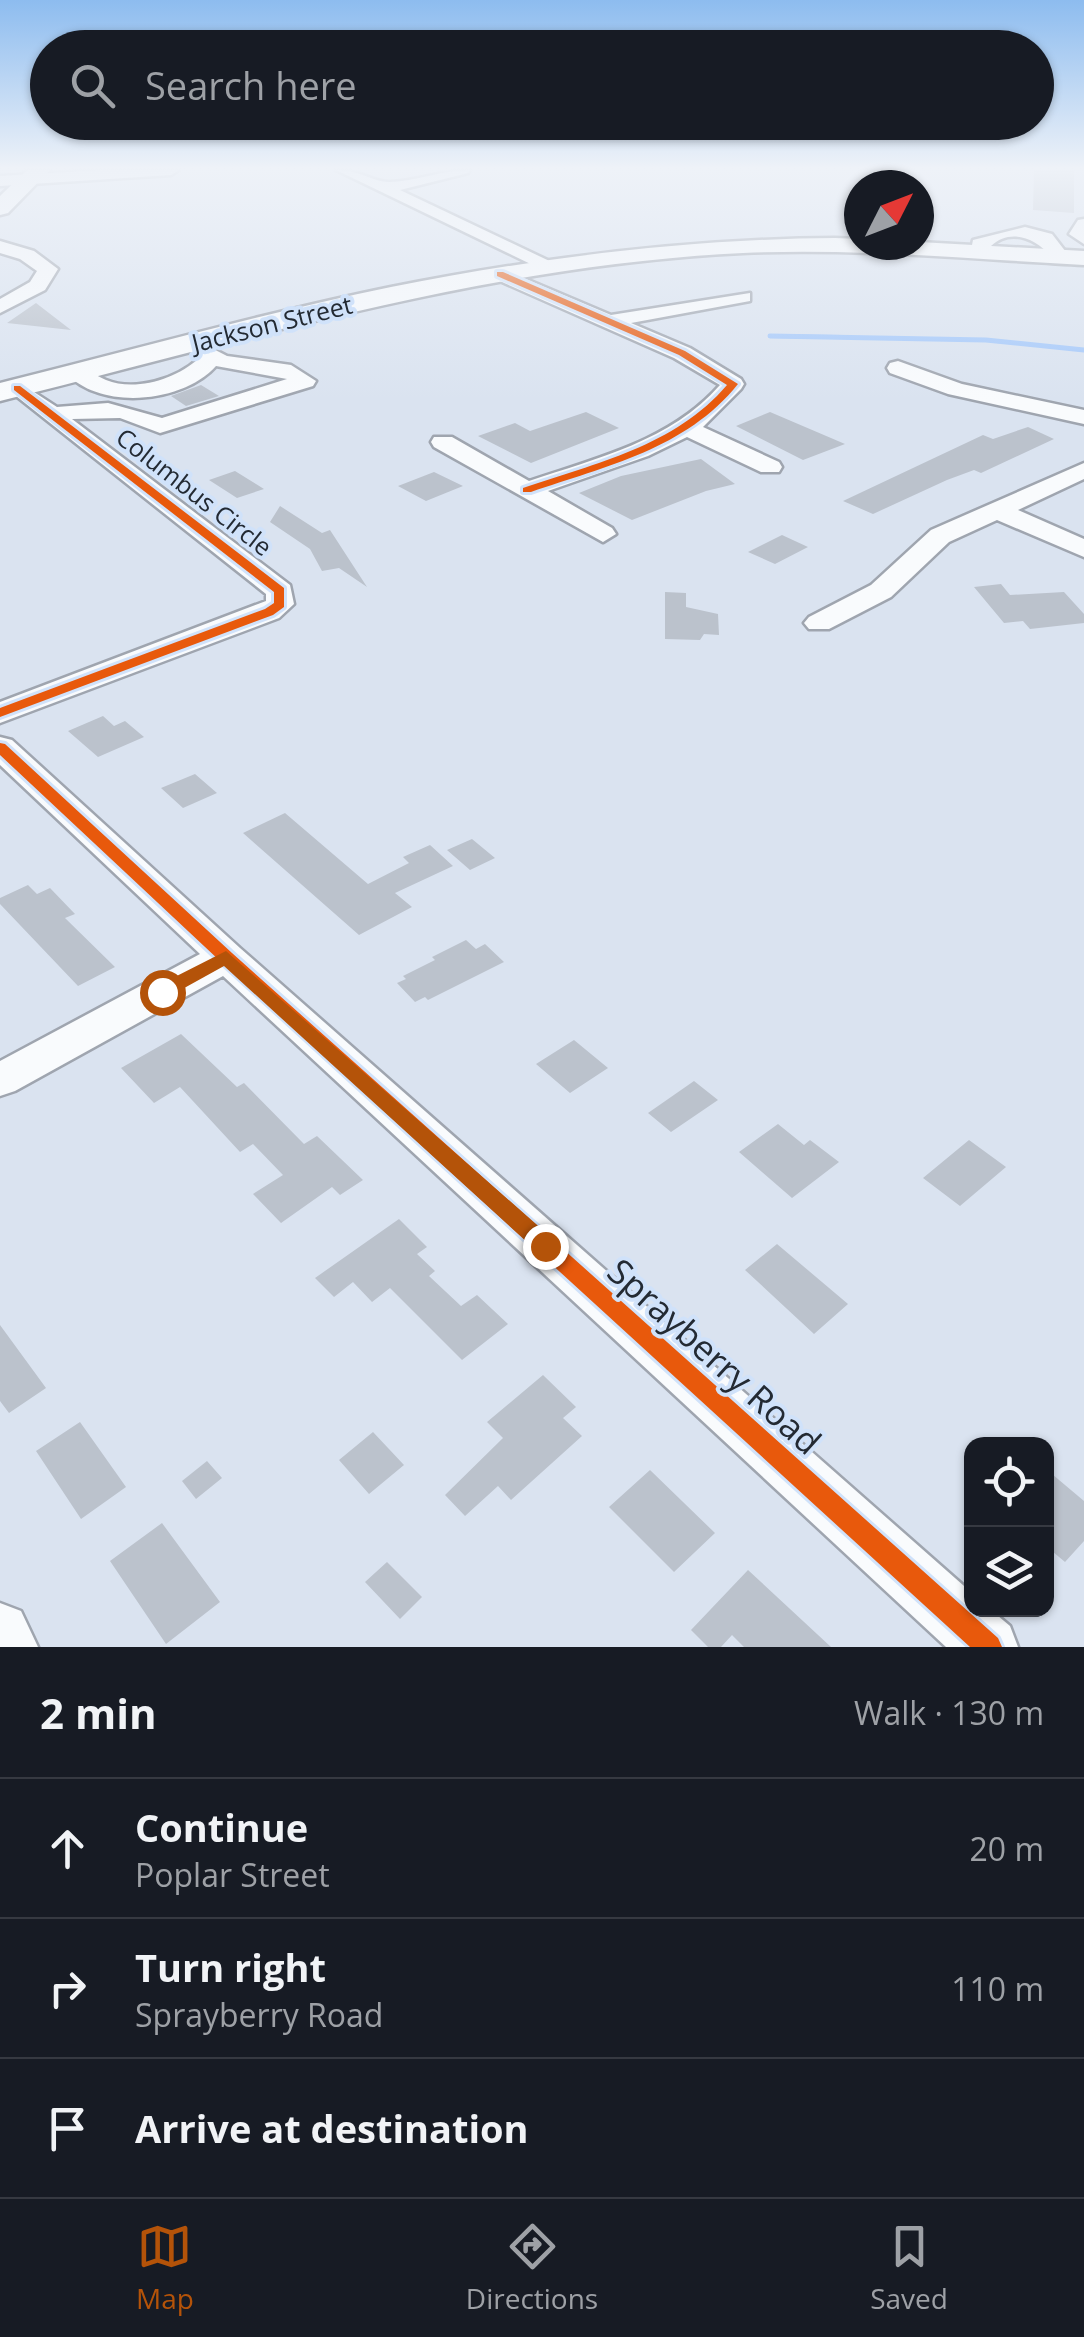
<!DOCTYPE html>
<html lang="en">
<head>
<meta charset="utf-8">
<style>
	body { margin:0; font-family:"Open Sans",sans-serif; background:#20242c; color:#f1f3f6 }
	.controls { position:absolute; right:30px; bottom:30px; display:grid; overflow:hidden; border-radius:20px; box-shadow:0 2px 8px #0004 }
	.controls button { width:90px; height:90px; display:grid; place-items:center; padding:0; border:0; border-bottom:2px solid #363941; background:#171b24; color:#f1f3f6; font:50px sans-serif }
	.compass { position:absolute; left:844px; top:170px; width:90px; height:90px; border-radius:50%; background:#171b24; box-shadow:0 2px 8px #0004; rotate:48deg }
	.stop { position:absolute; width:30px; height:30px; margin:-22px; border:8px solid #b45309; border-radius:50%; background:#fff }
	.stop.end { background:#b45309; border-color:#fff; box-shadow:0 2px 10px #0008 }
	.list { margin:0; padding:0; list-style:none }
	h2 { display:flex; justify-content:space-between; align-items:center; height:130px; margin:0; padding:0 40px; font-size:42px }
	h2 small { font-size:32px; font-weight:400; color:#9ea1a6 }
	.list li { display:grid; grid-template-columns:65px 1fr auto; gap:30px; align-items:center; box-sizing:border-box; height:140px; padding:0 40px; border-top:2px solid #363941 }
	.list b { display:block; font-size:38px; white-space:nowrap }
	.list p { margin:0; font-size:32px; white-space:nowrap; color:#9ea1a6 }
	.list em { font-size:32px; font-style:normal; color:#9ea1a6 }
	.icon { flex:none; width:55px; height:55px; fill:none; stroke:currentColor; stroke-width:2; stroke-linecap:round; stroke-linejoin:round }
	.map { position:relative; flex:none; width:1084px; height:1647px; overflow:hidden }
	.search { position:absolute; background:#171b24; box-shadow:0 2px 8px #0004; left:30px; right:30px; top:30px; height:110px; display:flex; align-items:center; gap:25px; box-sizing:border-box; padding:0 35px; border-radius:55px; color:#9ea1a6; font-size:38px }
	.sheet { height:550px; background:#171b24 }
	nav { display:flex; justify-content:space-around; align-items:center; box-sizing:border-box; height:140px; border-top:2px solid #363941; background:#171b24; font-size:28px; color:#9ea1a6 }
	nav a { display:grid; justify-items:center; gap:5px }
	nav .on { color:#b45309 }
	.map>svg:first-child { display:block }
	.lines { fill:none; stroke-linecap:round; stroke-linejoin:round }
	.stream-far1 { stroke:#a4c8fa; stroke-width:4 }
	.stream { stroke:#a4c8fa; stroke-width:5 }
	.building { fill:#bbc2cc }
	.minor-casing { stroke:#9fa5af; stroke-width:5 }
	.major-casing { stroke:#9fa5af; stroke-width:5 }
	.minor { fill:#f9fbfd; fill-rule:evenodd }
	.major { fill:#f9fbfd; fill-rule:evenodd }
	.cycleway-casing { stroke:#d0e2fa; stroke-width:6 }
	.cycleway { fill:#e8590c; fill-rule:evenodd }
	.route { fill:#b45309 }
	.labels { text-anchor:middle; stroke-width:8; stroke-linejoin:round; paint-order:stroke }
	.far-street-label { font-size:25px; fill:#232a33; stroke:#d0e2fa }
	.near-street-label { font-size:35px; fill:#232a33; stroke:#d0e2fa }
</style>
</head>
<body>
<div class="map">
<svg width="1084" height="1647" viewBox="0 0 1084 1647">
	<rect width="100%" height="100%" fill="#dae3f0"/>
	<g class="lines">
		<path class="stream-far1" d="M770,336L842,337"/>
		<path class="stream" d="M770,336L986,340L1084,350"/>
	</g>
	<path class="building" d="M1034,170H1074V213L1033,210Z
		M36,303L71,330L7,323Z
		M201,385L219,396L186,406L171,396Z
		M586,412L619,428L531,463L478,436L515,423L530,431Z
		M770,412L845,444L803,460L736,426Z
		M1028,427L1054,439L981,473L974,470L947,480L873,514L843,501L983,435L993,439Z
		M701,459L735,484L706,491L632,520L579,493L621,476Z
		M235,471L264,489L237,498L209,480Z
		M434,472L463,486L426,501L398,486Z
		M280,506L322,533L330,530L367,587L339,568L322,571L310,549L270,522Z
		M782,535L808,547L775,564L748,552Z
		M1001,584L1010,595L1064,592L1084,614V623L1030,629L1023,621L1004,623L974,587Z
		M665,592L686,593V607L718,614L719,635L704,634L700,640L665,639Z
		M103,716L114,726L125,721L144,737L98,757L68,731Z
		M195,774L217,793L183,808L161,788Z
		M285,813L368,884L409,863L403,857L430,845L453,866L395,893L412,907L359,935L243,833Z
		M472,839L495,858L470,870L447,850Z
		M28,885L37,894L50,888L75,914L65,918L115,967L78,986L0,904V898Z
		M466,940L476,949L485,944L504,962L428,1000L425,997L415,1002L397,983L406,979L403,976L435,960L432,957Z
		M181,1034L237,1087L244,1083L304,1144L317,1136L363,1180L340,1195L332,1187L281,1223L253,1194L283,1175L253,1144L240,1152L180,1087L154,1103L121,1068Z
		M574,1040L608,1068L570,1093L536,1064Z
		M694,1081L718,1100L671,1132L648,1113Z
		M778,1124L804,1145L810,1140L839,1162L792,1198L739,1152Z
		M969,1140L1006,1167L960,1206L923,1178Z
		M399,1219L427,1247L417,1254L435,1271L429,1276L461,1306L477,1295L508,1324L462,1360L390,1288L372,1302L353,1282L334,1297L315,1278Z
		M777,1244L848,1304L814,1334L745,1270Z
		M0,1325L46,1388L9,1413L0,1401Z
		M543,1375L576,1407L563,1418L582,1436L511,1500L498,1486L465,1516L445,1495L503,1438L487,1422Z
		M80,1422L126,1487L81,1519L36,1451Z
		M373,1432L404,1465L369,1494L339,1460Z
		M207,1461L222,1478L196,1499L182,1481Z
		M1046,1469L1084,1501V1541L1065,1562L1046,1546Z
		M650,1470L715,1533L674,1572L609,1507Z
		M162,1523L220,1602L166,1644L110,1561Z
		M387,1562L422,1597L400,1619L365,1582Z
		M748,1570L831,1647H744L732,1635L721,1647H708L691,1630Z"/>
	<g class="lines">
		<g class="minor-casing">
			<path id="minor" d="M100,170H179L171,175L0,186V176Z
				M336,170C358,169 375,183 390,182C417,181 442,170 470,170L468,173L400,190L560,266L557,270H543Z
				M1084,219V244L1069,234L1078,220Z
				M1025,227L1052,234L1069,256L1067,260H1053C1041,241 1012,226 991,246C987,250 985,254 980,256L971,250L973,240Z
				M0,241L34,251L58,269L45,290L0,313V299L30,282L37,271L20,259L0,253Z
				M500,268L611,315L750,293V301L631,323L690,348L741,379L744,384L741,389L703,427L779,462L782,467L779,472H761L687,437L648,456L548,491L612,528L616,534L603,542L434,447L431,442L434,437H452L529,481C597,458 671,441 720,385L674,358L493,278L490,274Z
				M192,338L227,356L291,365L316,381L313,386L160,433L120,418L72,419L290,585L294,604L279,618L0,723V702L266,601V594L6,388L17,381L57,407L108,403L162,418L287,379L216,366C183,403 101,411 66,373L77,366C88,369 96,376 106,380C135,392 176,379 198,359L181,344Z
				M898,361L962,384L1084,410V424L948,394L890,373L887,368L890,363Z
				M1084,463V479L1018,510L1084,539V557L997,520L949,542L891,597L829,629H809L804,623L809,617L871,585L931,530Z
				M0,737L12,740L240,948L972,1593V1610H991L1010,1626L1018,1647H946L223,976L15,1091L0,1096V1061L200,954L0,765Z
				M0,1603L21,1611L38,1647H0Z"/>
		</g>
		<g class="major-casing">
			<path id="major" d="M27,170H50L8,213L0,215V196Z
				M835,238L859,239V245L919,242L1084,251V265C971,259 856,248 743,253C490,265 244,340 0,401V383C130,351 260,314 391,287C537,258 686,239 835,238Z"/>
		</g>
		<use href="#minor" class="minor"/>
		<use href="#major" class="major"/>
		<g class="cycleway-casing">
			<path id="cycleway" d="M497,272H503L685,351L738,384C686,449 606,466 531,492H523V488C596,463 675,446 727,385L679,355L497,276Z
				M14,386H20L284,588V607L273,615L0,717V708L265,609L274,603V592L14,390Z
				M0,743L5,744L232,953L998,1638L1002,1647H970L220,961L0,755Z"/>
		</g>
		<use href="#cycleway" class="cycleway"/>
	</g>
	<linearGradient id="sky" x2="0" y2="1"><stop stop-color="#8dbcef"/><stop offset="0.42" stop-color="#eef2f8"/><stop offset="1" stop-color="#eef2f8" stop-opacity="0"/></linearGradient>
	<rect width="1084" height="400" fill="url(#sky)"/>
	<path class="route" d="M226,951L553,1239L556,1246L553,1252H538L224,966L168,997H155V987Z"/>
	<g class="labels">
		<g class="far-street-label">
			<text transform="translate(272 324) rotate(-14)" y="9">Jackson Street</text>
			<text transform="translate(194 492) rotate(38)" y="9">Columbus Circle</text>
		</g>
		<g class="near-street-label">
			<text transform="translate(714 1357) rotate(42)" y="12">Sprayberry Road</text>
		</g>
	</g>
</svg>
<div class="controls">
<button><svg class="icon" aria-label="locate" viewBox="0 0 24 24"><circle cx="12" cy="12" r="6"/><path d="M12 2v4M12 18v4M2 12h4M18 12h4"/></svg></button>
<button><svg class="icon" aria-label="layers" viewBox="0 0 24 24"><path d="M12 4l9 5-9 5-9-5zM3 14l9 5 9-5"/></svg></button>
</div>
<svg class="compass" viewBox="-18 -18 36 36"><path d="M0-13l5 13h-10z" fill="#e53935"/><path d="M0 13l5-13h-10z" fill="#9ea1a6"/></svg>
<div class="stop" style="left:162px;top:992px"></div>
<div class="stop end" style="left:545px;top:1246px"></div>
<div class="search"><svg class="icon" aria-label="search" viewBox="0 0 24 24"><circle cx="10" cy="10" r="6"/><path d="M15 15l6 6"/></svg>Search here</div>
</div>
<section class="sheet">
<h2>2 min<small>Walk · 130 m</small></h2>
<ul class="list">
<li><svg class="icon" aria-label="ahead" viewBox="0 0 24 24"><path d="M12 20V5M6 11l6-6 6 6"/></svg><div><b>Continue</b><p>Poplar Street</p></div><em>20 m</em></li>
<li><svg class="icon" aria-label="right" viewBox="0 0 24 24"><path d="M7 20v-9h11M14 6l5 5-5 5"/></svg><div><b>Turn right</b><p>Sprayberry Road</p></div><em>110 m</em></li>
<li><svg class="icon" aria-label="arrive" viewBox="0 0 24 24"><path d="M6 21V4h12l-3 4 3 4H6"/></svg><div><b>Arrive at destination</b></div></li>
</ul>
</section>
<nav>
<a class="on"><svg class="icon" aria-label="map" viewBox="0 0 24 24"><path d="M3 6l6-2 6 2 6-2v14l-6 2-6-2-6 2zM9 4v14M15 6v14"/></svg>Map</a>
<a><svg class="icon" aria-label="directions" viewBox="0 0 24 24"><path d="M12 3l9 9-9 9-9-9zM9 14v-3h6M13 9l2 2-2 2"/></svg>Directions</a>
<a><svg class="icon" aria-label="saved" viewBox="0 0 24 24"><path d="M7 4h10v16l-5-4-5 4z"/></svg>Saved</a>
</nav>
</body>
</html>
